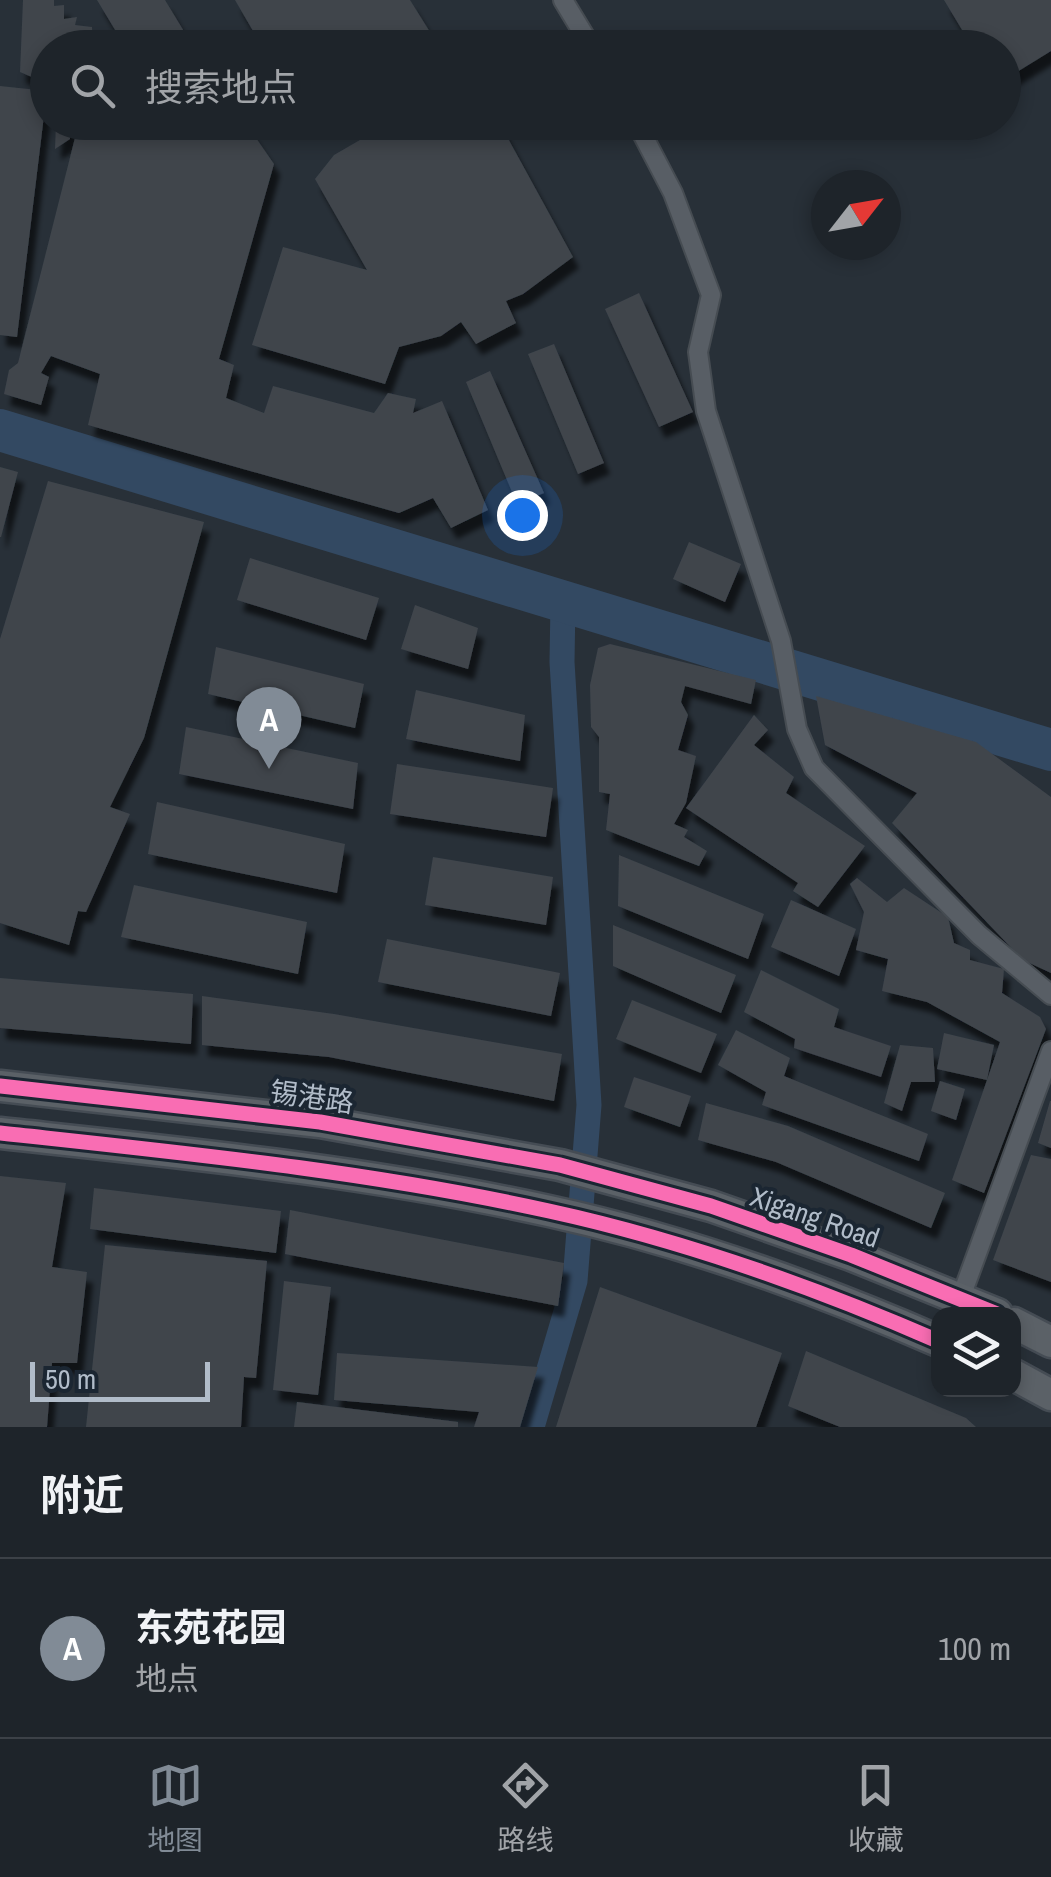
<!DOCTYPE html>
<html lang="zh">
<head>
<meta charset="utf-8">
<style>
	body { margin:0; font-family:"Archivo Narrow","Noto Sans SC",sans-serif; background:#262c32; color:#f1f3f6 }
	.controls { position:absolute; right:30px; bottom:30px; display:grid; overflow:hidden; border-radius:20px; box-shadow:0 5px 15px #0003 }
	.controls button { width:90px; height:90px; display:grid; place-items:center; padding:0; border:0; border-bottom:2px solid #3c4147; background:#1e242a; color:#f1f3f6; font:50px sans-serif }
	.compass { position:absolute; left:811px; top:170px; width:90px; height:90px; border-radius:50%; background:#1e242a; box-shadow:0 5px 15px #0003; rotate:59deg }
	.scale { position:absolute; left:30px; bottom:25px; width:180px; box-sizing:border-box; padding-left:10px; border:5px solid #b1bcc9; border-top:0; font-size:28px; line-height:35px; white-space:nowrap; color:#b1bcc9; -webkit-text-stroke:8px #1b2632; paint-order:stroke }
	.you { position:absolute; left:522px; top:515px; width:35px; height:35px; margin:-25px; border:8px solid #fff; border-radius:50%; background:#1a73e8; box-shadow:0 0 0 15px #1a73e833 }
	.badge { display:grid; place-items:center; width:65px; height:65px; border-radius:50%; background:#818b96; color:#fff; font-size:32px; font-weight:700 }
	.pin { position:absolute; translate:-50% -82px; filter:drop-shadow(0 2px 5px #0008) }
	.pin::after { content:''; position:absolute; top:52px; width:35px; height:30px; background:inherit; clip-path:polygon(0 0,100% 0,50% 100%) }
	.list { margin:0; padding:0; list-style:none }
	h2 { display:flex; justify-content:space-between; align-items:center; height:130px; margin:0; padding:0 40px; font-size:42px }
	h2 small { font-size:32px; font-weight:400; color:#a1a4a8 }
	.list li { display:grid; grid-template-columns:65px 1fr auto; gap:30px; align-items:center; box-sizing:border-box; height:180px; padding:0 40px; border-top:2px solid #3c4147 }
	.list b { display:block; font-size:38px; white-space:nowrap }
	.list p { margin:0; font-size:32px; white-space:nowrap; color:#a1a4a8 }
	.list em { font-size:32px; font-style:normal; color:#a1a4a8 }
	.icon { flex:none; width:55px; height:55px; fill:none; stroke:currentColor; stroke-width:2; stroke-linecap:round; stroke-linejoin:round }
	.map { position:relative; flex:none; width:1051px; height:1427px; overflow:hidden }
	.search { position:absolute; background:#1e242a; box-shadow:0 5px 15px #0003; left:30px; right:30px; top:30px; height:110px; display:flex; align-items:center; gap:25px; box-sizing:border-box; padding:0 35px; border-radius:55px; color:#a1a4a8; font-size:38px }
	.sheet { height:310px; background:#1e242a }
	nav { display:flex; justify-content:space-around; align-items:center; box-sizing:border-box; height:140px; border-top:2px solid #3c4147; background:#1e242a; font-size:28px; color:#a1a4a8 }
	nav a { display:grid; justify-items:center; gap:5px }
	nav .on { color:#818b96 }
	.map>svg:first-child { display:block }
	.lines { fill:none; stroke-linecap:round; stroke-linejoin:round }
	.canal { stroke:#334962; stroke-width:25 }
	.river { stroke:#334962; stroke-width:42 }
	.building { fill:#3f454c; filter:url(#shadow) }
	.street-casing { stroke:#464c52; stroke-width:22 }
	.primary-casing { stroke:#454c54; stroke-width:35 }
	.street { stroke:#585e65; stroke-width:18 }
	.primary { stroke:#5b6167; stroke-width:30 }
	.cycleway-casing { stroke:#1b2632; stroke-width:21 }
	.cycleway { stroke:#f96db3; stroke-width:15 }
	.labels { text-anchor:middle; stroke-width:8; stroke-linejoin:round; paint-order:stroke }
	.street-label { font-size:28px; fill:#b1bcc9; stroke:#1b2632 }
</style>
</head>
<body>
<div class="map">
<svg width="1051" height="1427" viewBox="0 0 1051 1427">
	<defs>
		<filter id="shadow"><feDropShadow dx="6" dy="11" stdDeviation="2.5" flood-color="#0009"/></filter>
	</defs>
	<rect width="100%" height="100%" fill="#283038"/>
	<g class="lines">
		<path class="canal" d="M532,1427L575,1281L589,1105L562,662L563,602"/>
		<path class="river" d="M0,430L1051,750"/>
	</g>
	<path class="building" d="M23,0H54V6L64,5V19L77,17L75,25L92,27L93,48H48V84L20,72Z
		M97,0H165L185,33L160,48H126Z
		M235,0H410L430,32L404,48H263Z
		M944,0H1051V51L1004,80V48H973Z
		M0,86L47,91L17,337L0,335Z
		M56,122H71L70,139L55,149Z
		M79,122H245L274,164L219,359L234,365L226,398L264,413L273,386L374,413L388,393L416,399L413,413L442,401L488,510L451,528L433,498L399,513L88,425L100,374L51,356L41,373L49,377L41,405L4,394L9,370L18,363Z
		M391,122H499L573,257L523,294L506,301L516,323L476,344L461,322L441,336L399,347L385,384L252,345L283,247L367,270L315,179L334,155Z
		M639,293L693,412L659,427L605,309Z
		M554,344L604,463L578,474L528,354Z
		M490,371L544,493L517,504L466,382Z
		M0,467L18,472L1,537H0Z
		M48,481L204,522L144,738L110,807L130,814L86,912L78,911L69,945L0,923V639Z
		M689,542L741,564L725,602L673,579Z
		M250,558L379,598L366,640L237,600Z
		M415,605L478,628L468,669L401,649Z
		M610,644L756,680L751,704L685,686L681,702L688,715L678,750L696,756L686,803L674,824L688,830L684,837L707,851L699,866L606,830L610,794L599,792V737L591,727L590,685L598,648Z
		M216,647L364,684L355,728L208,694Z
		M416,690L525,715L520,761L406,739Z
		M816,696L976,742L1051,797V973L1023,960L892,823L917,793L825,745Z
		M754,715L768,730L754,745L794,777L786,793L865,846L818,907L793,891L798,883L686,808Z
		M186,727L358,763L353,809L179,774Z
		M397,764L553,788L546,837L390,814Z
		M157,802L345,844L337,893L148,854Z
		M619,855L764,914L748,959L618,906Z
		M433,857L553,877L546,925L425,905Z
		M857,878L887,902L904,888L948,917L954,943L970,950V960L1004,969L1002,993L1040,1017L1046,1029L984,1193L952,1180L987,1080L937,1069L944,1033L994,1045L987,1080L1000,1042L927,1002L882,991L888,959L856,950L864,912L850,884Z
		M134,885L307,922L298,974L121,937Z
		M791,900L856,929L839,976L771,947Z
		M613,925L736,975L721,1013L613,966Z
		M387,939L560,973L551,1016L378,982Z
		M761,970L839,1009L834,1027L891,1046L881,1077L794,1048L795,1039L744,1012Z
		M0,978L193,994L191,1044L0,1028Z
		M202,996L334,1014L562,1054L554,1101L329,1057L202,1045Z
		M632,1000L717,1034L701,1073L616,1039Z
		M736,1030L790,1058L784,1076L928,1134L919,1161L762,1105L766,1092L718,1065Z
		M900,1045L933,1048L935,1082H911L902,1111L884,1103Z
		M634,1077L691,1096L680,1127L624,1107Z
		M940,1081L965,1089L956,1120L931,1111Z
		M1050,1101H1051V1148L1038,1143Z
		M706,1103L788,1126L945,1193L931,1228L776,1162L698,1140Z
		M1031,1155L1051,1159V1282L993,1260Z
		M0,1176L66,1183L52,1267L87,1272L77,1363H52L47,1427H0Z
		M94,1188L281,1211L276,1253L90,1229Z
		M290,1210L564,1263L558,1306L285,1254Z
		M105,1245L267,1261L256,1378L244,1377L241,1427H86Z
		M284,1281L331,1287L318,1395L273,1390Z
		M600,1287L782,1353L756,1427H556Z
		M806,1351L966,1418L976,1427H840L788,1406Z
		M337,1353L538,1367L520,1427H474L479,1412L334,1400Z
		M297,1402L458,1422V1427H294Z"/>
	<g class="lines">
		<g class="street-casing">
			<path id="street" d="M563,0L592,48
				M636,122L673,193L711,295L698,352L706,411L781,641L797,729L814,768L979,935L1051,995
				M961,1297L1051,1051"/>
		</g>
		<g class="primary-casing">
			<path id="primary" d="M0,1086L320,1122L560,1165L711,1206L851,1255L997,1314
				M0,1133C184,1153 368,1171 549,1211C682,1240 814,1287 938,1341
				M1014,1323L1051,1342
				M1014,1375L1051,1395"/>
		</g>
		<use href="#street" class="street"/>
		<use href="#primary" class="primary"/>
		<g class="cycleway-casing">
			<path id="cycleway" d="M0,1086L320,1122L560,1165L711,1206L851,1255L997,1314
				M0,1133C184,1153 368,1171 549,1211C682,1240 814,1287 938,1341"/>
		</g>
		<use href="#cycleway" class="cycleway"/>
	</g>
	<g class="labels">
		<g class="street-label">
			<text transform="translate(312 1097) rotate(8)" y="10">锡港路</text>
			<text transform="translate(815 1217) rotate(19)" y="10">Xigang Road</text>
		</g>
	</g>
</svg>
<div class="controls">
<button><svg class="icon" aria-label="layers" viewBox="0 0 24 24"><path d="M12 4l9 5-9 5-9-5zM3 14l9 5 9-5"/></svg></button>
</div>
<svg class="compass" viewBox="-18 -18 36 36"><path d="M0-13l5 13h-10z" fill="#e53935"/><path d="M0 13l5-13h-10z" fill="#a1a4a8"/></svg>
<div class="scale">50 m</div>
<div class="you"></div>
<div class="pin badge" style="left:269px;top:769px">A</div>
<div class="search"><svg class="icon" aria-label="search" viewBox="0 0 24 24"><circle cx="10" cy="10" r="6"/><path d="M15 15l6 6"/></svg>搜索地点</div>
</div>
<section class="sheet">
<h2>附近<small></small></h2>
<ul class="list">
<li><span class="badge">A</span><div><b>东苑花园</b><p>地点</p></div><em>100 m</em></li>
</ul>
</section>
<nav>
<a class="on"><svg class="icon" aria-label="map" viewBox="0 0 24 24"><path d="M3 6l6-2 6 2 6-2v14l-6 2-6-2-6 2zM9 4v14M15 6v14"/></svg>地图</a>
<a><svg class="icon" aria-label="directions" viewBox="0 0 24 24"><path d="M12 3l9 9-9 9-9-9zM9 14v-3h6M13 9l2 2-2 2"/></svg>路线</a>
<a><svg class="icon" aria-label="saved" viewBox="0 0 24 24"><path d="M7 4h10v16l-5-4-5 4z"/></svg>收藏</a>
</nav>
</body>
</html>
